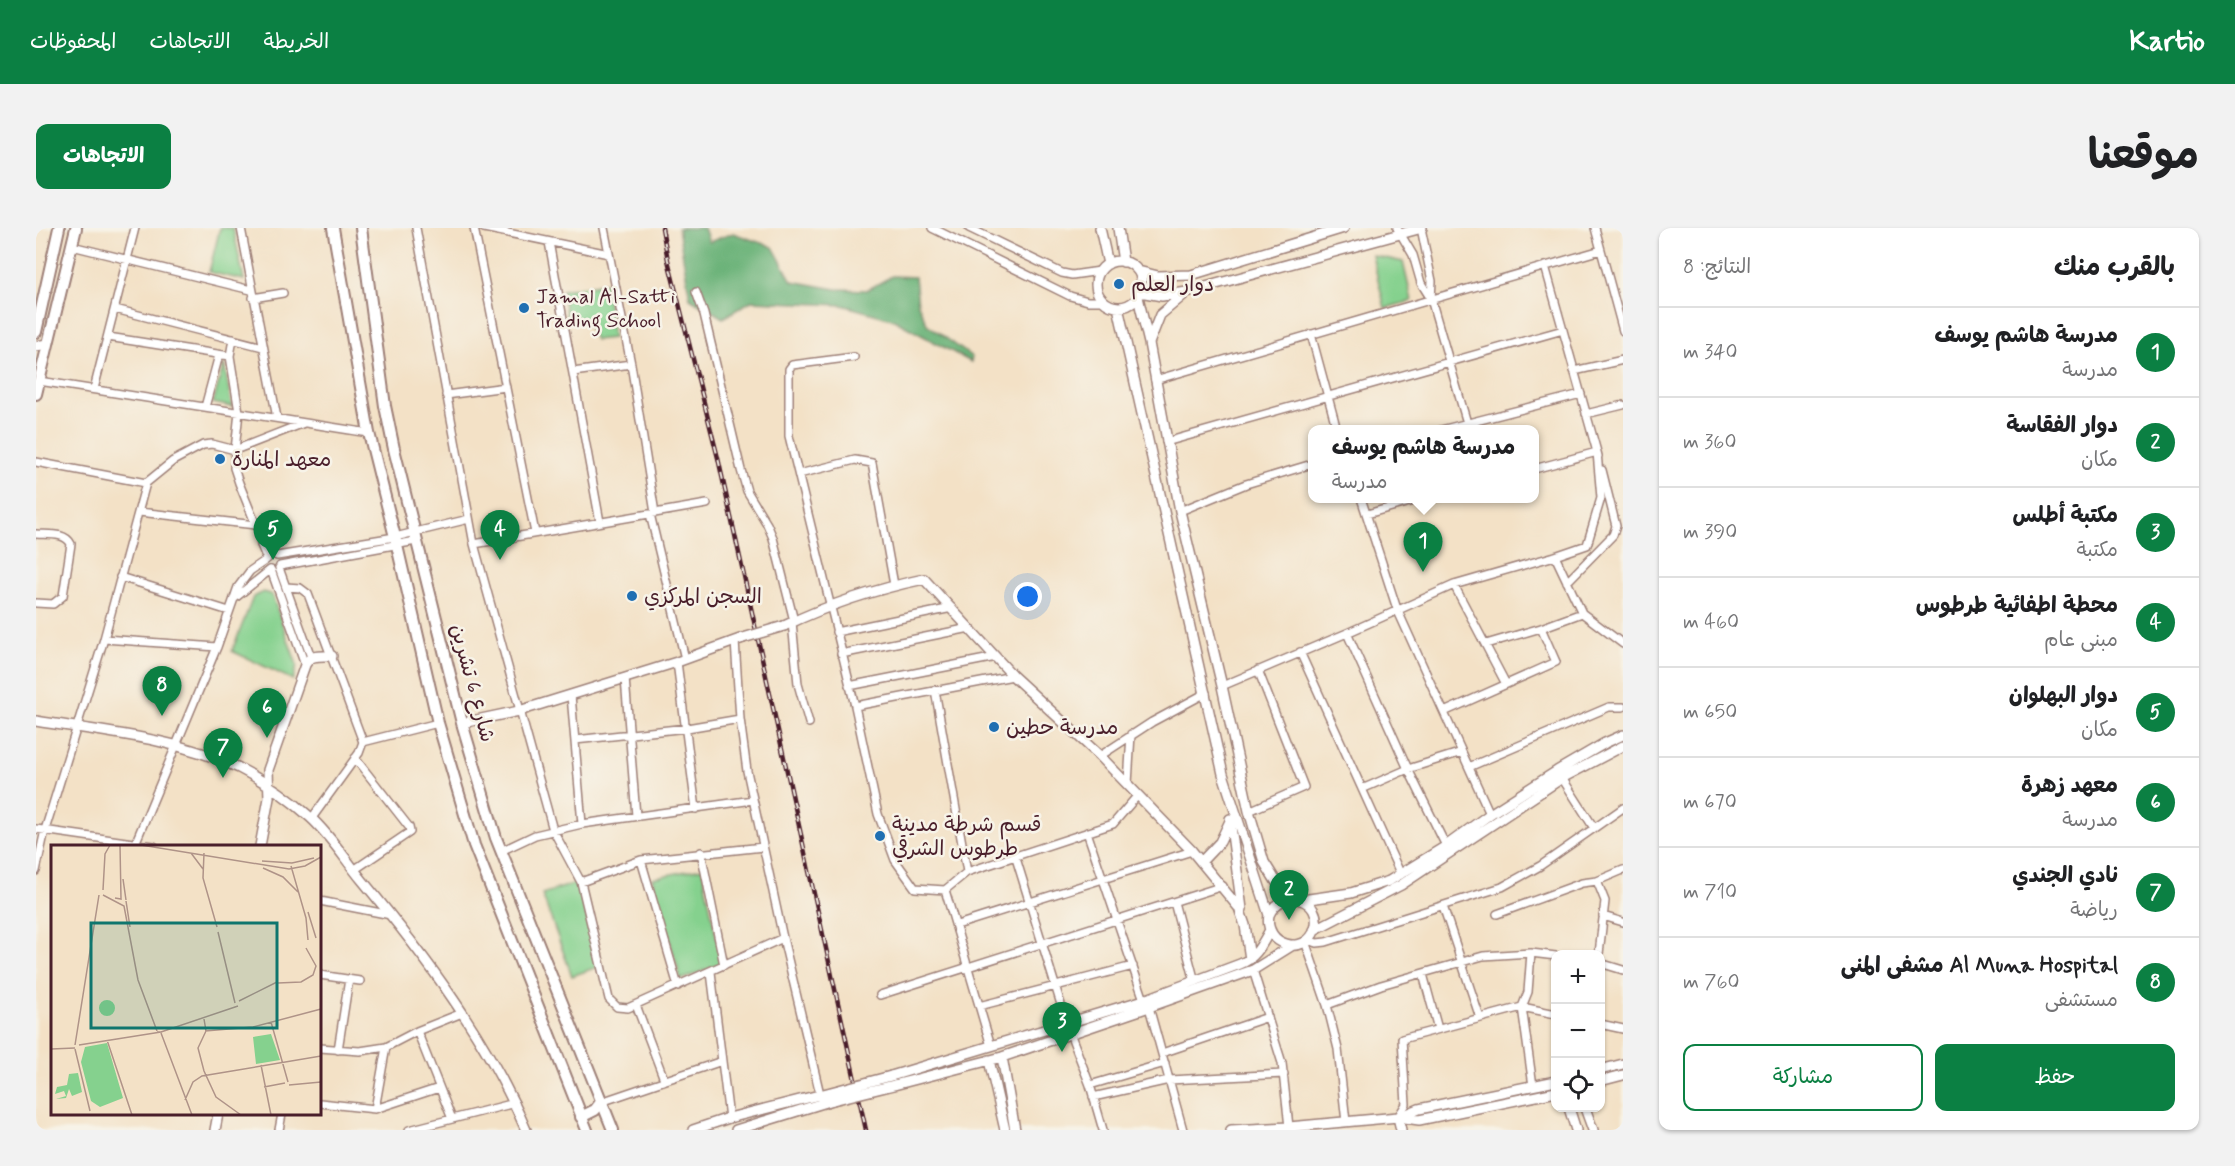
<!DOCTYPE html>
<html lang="ar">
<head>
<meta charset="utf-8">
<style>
	body { margin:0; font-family:Mynerve,"Playpen Sans Arabic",sans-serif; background:#f2f2f2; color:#202124; direction:rtl }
	.controls { position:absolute; right:18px; bottom:18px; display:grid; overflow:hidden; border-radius:12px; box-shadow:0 2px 4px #0004 }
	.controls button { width:54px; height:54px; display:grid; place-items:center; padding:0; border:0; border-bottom:2px solid #e0e0e0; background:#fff; color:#202124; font:30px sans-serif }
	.you { position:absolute; left:992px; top:369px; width:21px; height:21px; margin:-15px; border:4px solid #fff; border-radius:50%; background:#1a73e8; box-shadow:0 0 0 9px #1a73e833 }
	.badge { display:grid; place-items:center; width:39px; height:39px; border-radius:50%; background:#0b8043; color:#fff; font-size:20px; font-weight:700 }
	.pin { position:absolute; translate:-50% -50px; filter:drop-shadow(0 2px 3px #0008) }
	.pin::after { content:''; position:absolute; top:32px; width:21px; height:18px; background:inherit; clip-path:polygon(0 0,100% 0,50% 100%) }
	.popup { position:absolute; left:1272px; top:197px; width:231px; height:78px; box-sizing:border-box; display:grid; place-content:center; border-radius:12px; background:#fff; filter:drop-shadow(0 2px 4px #0005); font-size:20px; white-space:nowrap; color:#757577 }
	.popup b { font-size:22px; color:#202124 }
	.popup::after { content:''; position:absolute; left:50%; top:100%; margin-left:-12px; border:12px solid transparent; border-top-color:#fff }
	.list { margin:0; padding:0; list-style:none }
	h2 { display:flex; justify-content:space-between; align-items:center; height:78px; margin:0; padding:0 24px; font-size:26px }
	h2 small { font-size:20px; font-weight:400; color:#757577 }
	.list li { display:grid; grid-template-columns:39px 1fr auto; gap:18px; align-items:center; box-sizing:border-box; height:90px; padding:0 24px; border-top:2px solid #e0e0e0 }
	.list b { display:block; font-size:22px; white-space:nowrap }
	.list p { margin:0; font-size:20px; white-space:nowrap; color:#757577 }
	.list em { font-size:20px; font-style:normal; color:#757577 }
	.actions { display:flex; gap:12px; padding:18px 24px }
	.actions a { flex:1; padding:14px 0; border:2px solid #0b8043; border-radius:12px; text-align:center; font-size:21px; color:#0b8043 }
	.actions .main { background:#0b8043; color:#fff }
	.icon { flex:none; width:33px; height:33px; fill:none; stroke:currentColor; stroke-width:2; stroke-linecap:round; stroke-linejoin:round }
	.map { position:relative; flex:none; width:1587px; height:902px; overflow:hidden; direction:ltr; border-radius:12px }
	header { display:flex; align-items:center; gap:36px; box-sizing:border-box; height:84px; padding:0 30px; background:#0b8043; color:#fff }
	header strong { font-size:28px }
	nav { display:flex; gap:33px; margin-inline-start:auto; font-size:21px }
	.intro { display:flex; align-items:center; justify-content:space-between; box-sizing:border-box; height:144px; padding:0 36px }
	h1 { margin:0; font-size:42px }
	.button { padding:15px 27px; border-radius:12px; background:#0b8043; color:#fff; font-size:21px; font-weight:700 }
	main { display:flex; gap:36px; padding:0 36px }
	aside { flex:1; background:#fff; border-radius:12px; box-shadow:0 2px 4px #0004 }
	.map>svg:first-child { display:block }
	.green { fill:#85d18e; stroke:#68785c; stroke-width:1.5 }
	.forest { fill:#6cb379; stroke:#5b6952; stroke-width:1.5 }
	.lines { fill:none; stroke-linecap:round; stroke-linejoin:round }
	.street-casing { stroke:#9e8078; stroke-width:10 }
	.secondary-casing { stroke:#9e8078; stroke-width:12 }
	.primary-casing { stroke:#9e8078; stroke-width:14 }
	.street { stroke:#fff; stroke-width:7 }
	.secondary { stroke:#fff; stroke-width:9 }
	.primary { stroke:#fff; stroke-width:10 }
	.rail-casing { stroke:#4a1f2b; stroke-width:4.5 }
	.rail { stroke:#f7f3e8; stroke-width:2; stroke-dasharray:7; stroke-linecap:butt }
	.secondary-bridge-casing { stroke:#9e8078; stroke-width:12; stroke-linecap:butt }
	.secondary-bridge { stroke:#fff; stroke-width:9 }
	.poi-dot { fill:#1f6fb2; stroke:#f7f3e8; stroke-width:2 }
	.labels { text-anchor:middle; stroke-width:5; stroke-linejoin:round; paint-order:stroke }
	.poi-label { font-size:21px; fill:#4a1f2b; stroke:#f7f3e8; text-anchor:start }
	.street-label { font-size:21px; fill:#4a1f2b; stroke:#f7f3e8 }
	.inset-road { fill:none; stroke:#af9388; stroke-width:1.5 }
	.view { fill:#0f766e; fill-opacity:0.15; stroke:#0f766e; stroke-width:3 }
	.inset-edge { fill:none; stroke:#4a1f2b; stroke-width:3 }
</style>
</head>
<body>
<header>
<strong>Kartio</strong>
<nav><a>الخريطة</a><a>الاتجاهات</a><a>المحفوظات</a></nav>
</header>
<div class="intro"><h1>موقعنا</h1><a class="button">الاتجاهات</a></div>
<main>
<aside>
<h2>بالقرب منك<small>النتائج: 8</small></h2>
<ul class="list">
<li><span class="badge">1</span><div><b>مدرسة هاشم يوسف</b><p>مدرسة</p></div><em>340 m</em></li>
<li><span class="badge">2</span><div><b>دوار الفقاسة</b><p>مكان</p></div><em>360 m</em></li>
<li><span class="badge">3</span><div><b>مكتبة أطلس</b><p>مكتبة</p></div><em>390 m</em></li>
<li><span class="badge">4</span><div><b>محطة اطفائية طرطوس</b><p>مبنى عام</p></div><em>460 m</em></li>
<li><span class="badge">5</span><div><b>دوار البهلوان</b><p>مكان</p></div><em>650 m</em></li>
<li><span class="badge">6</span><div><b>معهد زهرة</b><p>مدرسة</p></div><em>670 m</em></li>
<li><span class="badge">7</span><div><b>نادي الجندي</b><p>رياضة</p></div><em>710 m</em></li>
<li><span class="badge">8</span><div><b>Al Muna Hospital مشفى المنى</b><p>مستشفى</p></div><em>760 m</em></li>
</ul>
<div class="actions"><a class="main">حفظ</a><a>مشاركة</a></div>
</aside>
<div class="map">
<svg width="1587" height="902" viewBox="0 0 1587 902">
	<rect width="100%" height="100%" fill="#f7f3e8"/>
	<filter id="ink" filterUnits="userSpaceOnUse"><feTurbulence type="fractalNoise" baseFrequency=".0167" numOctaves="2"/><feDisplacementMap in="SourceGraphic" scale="12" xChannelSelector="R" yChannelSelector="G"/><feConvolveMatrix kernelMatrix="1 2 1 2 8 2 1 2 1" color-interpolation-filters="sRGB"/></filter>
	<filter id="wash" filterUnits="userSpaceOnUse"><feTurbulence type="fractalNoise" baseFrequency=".008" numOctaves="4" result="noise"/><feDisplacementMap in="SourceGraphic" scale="24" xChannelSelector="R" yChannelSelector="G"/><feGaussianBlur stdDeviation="1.35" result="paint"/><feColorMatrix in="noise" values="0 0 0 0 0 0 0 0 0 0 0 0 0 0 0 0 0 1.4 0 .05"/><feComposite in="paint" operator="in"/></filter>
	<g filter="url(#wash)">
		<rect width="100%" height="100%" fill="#f3e1c6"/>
		<path class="green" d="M184,0H197L208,52L173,44Z
			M1336,27L1367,34L1376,73L1349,80Z
			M569,55L577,110L559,112L548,90L531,92L526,62Z
			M188,136L196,179L177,175Z
			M228,364L236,367L261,437L257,452L196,423L217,369Z
			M666,640L686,735L645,752L616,650Z
			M541,655L564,738L536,748L506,666Z"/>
		<path class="forest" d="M642,0H668L673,14L697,5L737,19L756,53L800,61L831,62L856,48L879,49L882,76L891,96L936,129L935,134L856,91L806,77L715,73L687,90L654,70Z"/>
	</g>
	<g filter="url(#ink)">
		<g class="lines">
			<g class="street-casing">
				<path id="street" d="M205,0L241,190
					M380,0L438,316L517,602L545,654L573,771L581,779L592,780L747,710
					M438,0L499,305
					M448,0L573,26
					M568,0L595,136L619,285
					M896,0L1034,68L1052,73H1068
					M933,0L1026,45L1036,47L1064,43
					M1361,0L1377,27L1385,55L1395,71
					M1385,0L1396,53L1395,71L1433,202
					M1559,0L1587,103
					M513,14L564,294
					M36,18L215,62
					M660,64L668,86L705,242L711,263L731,296L737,310L758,393
					M217,70L247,65
					M79,81L227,119
					M1275,106L1301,202
					M72,109L194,128
					M818,129L756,137L753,141V208L819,478L842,586L859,632L879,660L909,662L931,644L1077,596L1102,567
					M1538,143L1587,132
					M537,144L595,136
					M1119,152L1565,22
					M3,153L333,205
					M58,161L99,0
					M410,167L470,159
					M169,179L183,127
					M1550,186L1587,177
					M1405,202L1545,166
					M1130,214L1527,102
					M0,234L110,255
					M1498,241L1561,224L1562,228
					M763,246L819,232L836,235L858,357
					M1325,270L1361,381L1454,586
					M1144,283L1210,256L1276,236
					M103,284L220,297
					M614,286L649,431
					M1331,286L1388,270
					M223,303L225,317L231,331
					M0,306C12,307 29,304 35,316L27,368L17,376L0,375
					M438,316L671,276
					M239,327L220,297L203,255L198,240L199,222L268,195
					M241,328L359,309L433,291
					M244,338L380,313
					M243,340L275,429
					M235,342L269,437
					M84,349L193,383
					M1531,354L1577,307L1580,298L1566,242
					M1418,357L1470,456
					M250,359L264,360L272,366L327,514L323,525L276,590
					M199,370L234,342
					M1546,385L1587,416
					M756,394L762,456L773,495
					M800,404L916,380
					M1311,405L1372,541L1410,618
					M68,411L181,419
					M699,413L704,491L711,543L747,710L784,866
					M1450,416L1505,400L1546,385L1519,328
					M1264,424L1365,647
					M805,426L934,400
					M641,434L660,581
					M589,450L600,588
					M813,458L960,429
					M1186,458L1311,405L1418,357L1519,328L1551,317L1565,270L1561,224L1509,38
					M899,462L931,644
					M535,467L546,596
					M819,478L977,448
					M1408,484L1520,434L1505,400
					M539,512L651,500L704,491
					M327,514L402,495
					M1064,528L1116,494L1170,465
					M1433,539L1573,479H1587
					M1526,550L1558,600
					M1092,556L1095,506
					M1326,561L1372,541L1426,524
					M1213,583L1268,559L1222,442
					M0,601L118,618
					M1051,604L1108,772
					M99,616L181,419L202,359L214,343L230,332
					M465,623L499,607L546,596L717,572
					M665,624L688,737
					M979,627L1031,796
					M605,632L642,758
					M318,642L374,604L373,599L319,530
					M0,643L9,602L68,411L110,255L137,233L167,217L176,216L199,222L203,184L194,128L197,111
					M1561,653L1569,673L1563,726
					M545,654L605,632L727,619
					M909,662L955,818
					M284,673L355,687
					M1138,674L1159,754
					M1407,678L1444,790
					M1461,686L1546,655L1561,653L1587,642
					M1567,688L1587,694
					M921,697L1156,623
					M1272,712L1281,715L1290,714L1466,659L1504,638L1587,580
					M1269,713L1291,777L1302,821L1310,894
					M1564,735L1587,742
					M1217,742L1246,835L1253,899
					M675,744L693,890
					M1387,746L1402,801
					M284,747L324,753
					M844,767L1187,658
					M600,777L628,851
					M1291,777L1345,757L1447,728L1495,725
					M943,778L1097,738
					M1113,779L1147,902
					M1564,796L1587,801
					M381,803L416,891
					M1034,805L1054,857L1067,902
					M284,820L324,823L350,819L381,803L426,785
					M302,822L313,751
					M1126,825L1232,789
					M1054,857L1129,835
					M1497,858L1486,779L1492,764L1495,725L1520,728
					M1057,869L1133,852L1248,846
					M565,874L686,833
					M284,875L339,881L403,860
					M339,881L350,819
					M1362,889L1370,876L1366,811L1486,779L1520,786
					M243,902L246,886
					M373,902L479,875"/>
			</g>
			<g class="secondary-casing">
				<path id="secondary" d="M1064,0L1072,36
					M1082,0L1087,34
					M1060 56a23 23 0 1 1 46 0a23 23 0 1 1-46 0Z
					M1102,43L1122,48L1155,47L1308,0
					M1104,64L1126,68L1151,64L1386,0
					M1102,69L1113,115L1144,283L1186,458L1213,583L1228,634L1241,655L1257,670
					M1082,79L1187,546L1233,687C1227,718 1270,729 1279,701C1288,672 1247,657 1233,687
					M1113,115L1124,87L1151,64
					M0,118L11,116
					M748,398C792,377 840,361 888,351L977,448L1064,528L1156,623L1203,680L1209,697L1214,731
					M0,493C67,504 141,510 203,540C228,553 253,570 274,589C294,607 309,631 326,652C389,728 451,810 490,902
					M426,495L483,483L641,434L707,410
					M1194,591L1206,681
					M224,618L233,570L232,542L269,437C274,426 284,428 296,428
					M1165,634L1184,614L1194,593
					M1266,672L1315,665L1353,653L1410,618L1454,586L1521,543L1569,515L1587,507
					M1278,702L1365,657L1526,550L1587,518
					M966,829L979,902
					M953,832L969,902
					M1564,842L1587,836
					M855,848L1108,772L1204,736C1220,730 1226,716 1234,702
					M1564,853L1587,847
					M858,857L966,829L1113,779L1217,742L1257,717
					M1533,880L1540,902
					M1549,880L1557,902
					M1362,889L1365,902
					M1364,889L1383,881L1520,853
					M179,902L182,886
					M657,902L693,890L795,864
					M700,902L797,872
					M1195,902L1253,899L1362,889L1383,892L1520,864"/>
			</g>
			<g class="primary-casing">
				<path id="primary" d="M297,0L333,205L359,309L402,495L438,617L551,902
					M325,0L349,178L358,221L426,495L460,610L577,902
					M0,104L23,0
					M0,166L40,0
					M545,889L559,882L565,874"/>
			</g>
			<use href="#street" class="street"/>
			<use href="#secondary" class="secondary"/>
			<use href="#primary" class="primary"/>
			<g class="rail-casing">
				<path id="rail" d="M626,0L632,32L682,230L830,902"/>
			</g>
			<use href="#rail" class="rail"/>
			<g class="secondary-bridge-casing">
				<path id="secondary-bridge" d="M707,410L748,398
					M795,864L855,848
					M797,872L858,857"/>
			</g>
			<use href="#secondary-bridge" class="secondary-bridge"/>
		</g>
	</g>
	<g class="poi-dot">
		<circle cx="1083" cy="56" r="6"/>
		<circle cx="488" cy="80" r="6"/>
		<circle cx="184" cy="231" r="6"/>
		<circle cx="596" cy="368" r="6"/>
		<circle cx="958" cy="499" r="6"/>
		<circle cx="844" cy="608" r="6"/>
	</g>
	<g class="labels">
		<g class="poi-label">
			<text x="1095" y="63">دوار العلم</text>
			<text x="500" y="75">Jamal Al-Satti<tspan x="500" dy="24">Trading School</tspan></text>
			<text x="196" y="238">معهد المنارة</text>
			<text x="608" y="375">السجن المركزي</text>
			<text x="970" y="506">مدرسة حطين</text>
			<text x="856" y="603">قسم شرطة مدينة<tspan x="856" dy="24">طرطوس الشرقي</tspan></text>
		</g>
		<g class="street-label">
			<text transform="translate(437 455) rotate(75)" y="7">شارع 6 تشرين</text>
		</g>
	</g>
	<g transform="translate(15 617)">
		<rect width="270" height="270" fill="#f3e1c6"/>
		<path d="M48 163a8 8 0 1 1 16 0a8 8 0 1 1-16 0ZM220,189L229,215L205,219L202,192ZM56,198L72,253L49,262L40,256L30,217L34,202ZM27,228L31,247L21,251L18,244L15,253L5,254L15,251L13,246L4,249L6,242L16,240L18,229Z" fill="#85d18e"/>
		<path class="inset-road" d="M90,0L238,24L254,21L270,12M140,8L152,24M153,8L152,33L166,82M211,16L241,18L263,13M240,21L255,73L257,95M212,23L232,32L247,47M72,34L75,55M52,45L54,9L59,0M52,50L73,61L87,135L106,186M64,53L70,54L69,0M75,56L79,82M257,67L265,93M167,87L184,158M227,138L250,137L262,130L265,121L255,103M188,156L226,137M153,174L155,186L147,203L153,226L165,252L190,270M220,177L237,237M154,186L202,182L270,164M110,187L187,161M110,188L141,270M56,195L81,270M24,200L48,50M28,200L110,187H106M0,204L24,203M24,204L39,266M210,220L220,270M238,240L270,237M213,242L234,238M134,255L142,237L151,231L270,211"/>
		<path class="view" d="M40,78H226V183H40Z"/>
		<rect width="270" height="270" class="inset-edge"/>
	</g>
</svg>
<div class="controls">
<button>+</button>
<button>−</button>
<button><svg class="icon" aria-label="locate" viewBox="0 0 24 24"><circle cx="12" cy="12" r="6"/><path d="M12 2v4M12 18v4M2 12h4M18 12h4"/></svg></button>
</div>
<div class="you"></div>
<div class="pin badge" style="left:1387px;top:344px">1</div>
<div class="popup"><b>مدرسة هاشم يوسف</b>مدرسة</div>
<div class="pin badge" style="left:1253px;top:692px">2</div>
<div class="pin badge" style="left:1026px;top:824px">3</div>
<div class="pin badge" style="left:464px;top:332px">4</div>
<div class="pin badge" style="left:237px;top:332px">5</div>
<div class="pin badge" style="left:231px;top:510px">6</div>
<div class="pin badge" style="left:187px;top:550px">7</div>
<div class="pin badge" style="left:126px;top:488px">8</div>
</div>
</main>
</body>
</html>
